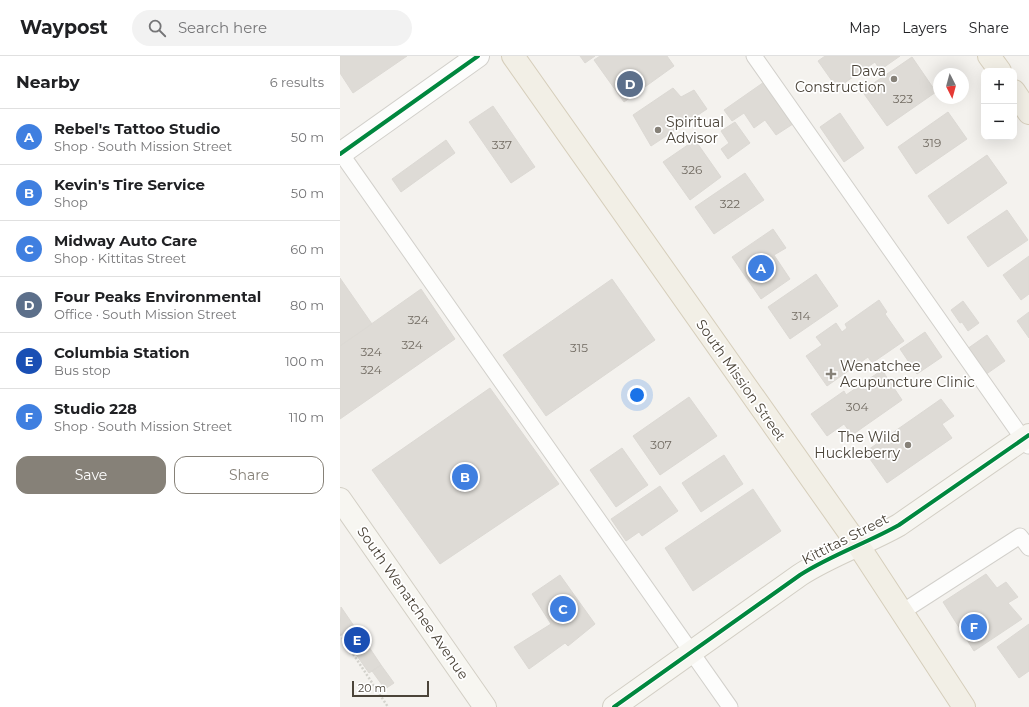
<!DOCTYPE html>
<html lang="en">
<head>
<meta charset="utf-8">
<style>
	body { margin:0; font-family:Montserrat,sans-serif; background:#f2f2f2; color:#202124 }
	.controls { position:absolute; right:12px; top:12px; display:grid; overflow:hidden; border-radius:8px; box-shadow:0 4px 16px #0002 }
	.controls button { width:36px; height:36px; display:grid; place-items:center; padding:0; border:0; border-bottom:1px solid #e0e0e0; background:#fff; color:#202124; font:20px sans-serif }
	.compass { position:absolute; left:593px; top:12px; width:36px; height:36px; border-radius:50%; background:#fff; box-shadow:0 4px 16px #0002; rotate:174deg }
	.scale { position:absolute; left:12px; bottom:10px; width:77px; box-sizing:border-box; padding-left:4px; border:2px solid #4b4439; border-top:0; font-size:11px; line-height:14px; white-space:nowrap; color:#4b4439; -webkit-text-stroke:3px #fff; paint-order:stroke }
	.you { position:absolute; left:297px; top:339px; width:14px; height:14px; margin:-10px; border:3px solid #fff; border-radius:50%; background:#1a73e8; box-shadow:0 0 0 6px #1a73e833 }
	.badge { display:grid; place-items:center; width:26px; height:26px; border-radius:50%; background:#868178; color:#fff; font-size:13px; font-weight:700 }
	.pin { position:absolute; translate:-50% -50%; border:2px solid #fff; box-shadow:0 1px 4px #0006 }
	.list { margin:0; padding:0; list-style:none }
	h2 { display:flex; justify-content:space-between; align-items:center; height:52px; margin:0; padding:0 16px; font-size:17px }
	h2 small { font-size:13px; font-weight:400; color:#757577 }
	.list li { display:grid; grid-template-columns:26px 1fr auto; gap:12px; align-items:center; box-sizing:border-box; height:56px; padding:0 16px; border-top:1px solid #e0e0e0 }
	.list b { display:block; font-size:15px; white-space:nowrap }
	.list p { margin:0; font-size:13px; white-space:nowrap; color:#757577 }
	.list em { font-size:13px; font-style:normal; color:#757577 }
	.actions { display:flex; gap:8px; padding:12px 16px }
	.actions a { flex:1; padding:9px 0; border:1px solid #868178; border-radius:12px; text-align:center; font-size:14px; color:#868178 }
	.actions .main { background:#868178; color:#fff }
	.icon { flex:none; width:22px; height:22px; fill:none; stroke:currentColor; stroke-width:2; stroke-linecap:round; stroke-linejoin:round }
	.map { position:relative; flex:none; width:689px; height:651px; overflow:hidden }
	header { display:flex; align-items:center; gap:24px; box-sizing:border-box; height:56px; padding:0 20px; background:#fff; border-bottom:1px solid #e0e0e0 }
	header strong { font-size:19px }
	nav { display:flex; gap:22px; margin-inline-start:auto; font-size:14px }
	.search { width:280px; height:36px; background:#f2f2f2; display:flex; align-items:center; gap:10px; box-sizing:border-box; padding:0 14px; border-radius:22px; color:#757577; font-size:15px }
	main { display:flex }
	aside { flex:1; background:#fff }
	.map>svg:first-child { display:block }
	.building { fill:#dedbd6; stroke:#dcd9d4 }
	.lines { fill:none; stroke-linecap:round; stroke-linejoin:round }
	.lane-casing { stroke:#d2d0cb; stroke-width:17 }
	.street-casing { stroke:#d2d0cb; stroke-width:24 }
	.secondary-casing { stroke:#d3cfc5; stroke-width:24 }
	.primary-casing { stroke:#d6cebb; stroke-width:24 }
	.path { stroke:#d3d2cc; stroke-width:2.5; stroke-dasharray:2 2; stroke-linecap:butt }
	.lane { stroke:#fdfdfc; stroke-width:15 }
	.street { stroke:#fdfdfc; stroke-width:22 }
	.secondary { stroke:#f7f6f1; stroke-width:22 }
	.primary { stroke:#f2efe6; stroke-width:22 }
	.cycleway-casing { stroke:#fff; stroke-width:6 }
	.cycleway { stroke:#00873e; stroke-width:4 }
	.poi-dot { fill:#868178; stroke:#fff; stroke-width:1.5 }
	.labels { text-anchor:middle; stroke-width:3.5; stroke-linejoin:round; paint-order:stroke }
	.number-label { font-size:12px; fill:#706a61 }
	.poi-label { font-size:14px; fill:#4b4439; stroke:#fff; text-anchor:end }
	.street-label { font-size:14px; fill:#4b4439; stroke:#fff }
</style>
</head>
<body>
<header>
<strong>Waypost</strong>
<div class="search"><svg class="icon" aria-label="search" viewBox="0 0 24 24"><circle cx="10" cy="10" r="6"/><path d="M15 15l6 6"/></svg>Search here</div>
<nav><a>Map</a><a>Layers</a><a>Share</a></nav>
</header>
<main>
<aside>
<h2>Nearby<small>6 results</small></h2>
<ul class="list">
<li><span class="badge" style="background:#3f7fe0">A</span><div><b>Rebel's Tattoo Studio</b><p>Shop · South Mission Street</p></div><em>50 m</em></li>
<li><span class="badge" style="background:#3f7fe0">B</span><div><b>Kevin's Tire Service</b><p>Shop</p></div><em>50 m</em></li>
<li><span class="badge" style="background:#3f7fe0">C</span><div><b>Midway Auto Care</b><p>Shop · Kittitas Street</p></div><em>60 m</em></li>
<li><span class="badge" style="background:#5c6f8a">D</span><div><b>Four Peaks Environmental</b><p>Office · South Mission Street</p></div><em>80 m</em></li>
<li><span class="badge" style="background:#1a4fb4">E</span><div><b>Columbia Station</b><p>Bus stop</p></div><em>100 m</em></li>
<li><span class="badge" style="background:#3f7fe0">F</span><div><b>Studio 228</b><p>Shop · South Mission Street</p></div><em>110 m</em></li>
</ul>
<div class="actions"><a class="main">Save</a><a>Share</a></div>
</aside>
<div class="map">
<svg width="689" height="651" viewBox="0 0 689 651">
	<rect width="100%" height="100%" fill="#f4f2ee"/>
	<path class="building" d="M0,0H67L13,37L0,17Z
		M240,0H255L245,7Z
		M260,0H327L334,10L284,46L254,4Z
		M485,0H560L540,14L535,6L497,32L478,5Z
		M572,1L596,36L547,70L522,35Z
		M427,24L456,66L436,79L425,64L414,72L404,57L392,65L384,54Z
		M333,32L341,41L354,34L367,53L311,90L293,59Z
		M153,50L195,111L171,127L129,66Z
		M608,56L627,83L576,118L558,91Z
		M500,57L524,92L504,106L480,71Z
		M395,66L410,87L388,103L381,93L389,87L381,75Z
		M106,84L115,97L61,136L52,123Z
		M355,84L381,121L350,144L323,106Z
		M647,99L667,127L608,168L588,140Z
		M405,117L424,144L374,178L355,151Z
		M667,154L688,184L648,211L627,181Z
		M433,173L446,192L434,199L450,223L421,243L392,201Z
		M689,200V238L681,244L663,219Z
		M476,218L498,250L450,283L428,251Z
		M0,222L32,268L0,290Z
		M272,223L315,284L206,360L163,299Z
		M81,233L115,283L0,363V290Z
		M539,244L547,256L545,258L564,285L532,307L528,301L487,330L466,300L482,289L476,281L496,267L502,276L507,272L505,268Z
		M623,245L639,267L628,275L622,266L620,267L611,254Z
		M689,256V282L677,265Z
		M585,276L602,301L577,318L560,293Z
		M647,279L665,305L645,319L627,293Z
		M542,314L562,344L512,379L504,368L487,380L471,358L504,335L506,339Z
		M150,332L219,428L100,508L32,414Z
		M349,341L377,380L320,419L293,380Z
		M601,343L614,360L602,368L612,382L547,427L525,396Z
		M282,392L308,429L276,451L250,414Z
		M384,399L403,428L361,456L342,427Z
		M320,430L338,455L302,480L299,476L286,485L271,463Z
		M413,433L441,475L353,535L325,492Z
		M646,518L657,532L666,526L678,541L668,547L682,563L634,595L603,546Z
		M220,519L255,568L228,590L225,587L189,613L174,591L211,568L192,538Z
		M1,551L14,570L1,579L0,577Z
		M689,568V615L679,622L657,591Z
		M14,570L27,588L18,595L5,576Z
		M27,588L41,609L29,617L15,597Z
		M41,609L54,627L45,633L32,615Z"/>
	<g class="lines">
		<g class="lane-casing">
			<path id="lane" d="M414,0L688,390
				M0,96L390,651
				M562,556L680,480L689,492"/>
		</g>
		<g class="street-casing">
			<path id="street" d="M0,98L138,0"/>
		</g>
		<g class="secondary-casing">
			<path id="secondary" d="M0,443L145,651
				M274,651L460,519C491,499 527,487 559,469L689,379"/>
		</g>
		<g class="primary-casing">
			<path id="primary" d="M173,0L518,489L624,651
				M649,0L660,15
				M674,35L689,57"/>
		</g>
		<path class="path" d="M0,578L48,651"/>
		<use href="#lane" class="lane"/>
		<use href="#street" class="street"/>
		<use href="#secondary" class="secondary"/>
		<use href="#primary" class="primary"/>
		<g class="cycleway-casing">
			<path id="cycleway" d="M0,98L138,0
				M274,651L460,519C491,499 527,487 559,469L689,379"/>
		</g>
		<use href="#cycleway" class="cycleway"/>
	</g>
	<g class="poi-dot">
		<circle cx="554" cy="23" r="4"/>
		<circle cx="318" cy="74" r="4"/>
		<path d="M489 312h4v4h4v4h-4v4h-4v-4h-4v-4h4z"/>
		<circle cx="568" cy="389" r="4"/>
	</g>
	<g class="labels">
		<g class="number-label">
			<text x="563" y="47">323</text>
			<text x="592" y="91">319</text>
			<text x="162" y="93">337</text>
			<text x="352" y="118">326</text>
			<text x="390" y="152">322</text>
			<text x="461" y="264">314</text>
			<text x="78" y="268">324</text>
			<text x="72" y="293">324</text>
			<text x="239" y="296">315</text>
			<text x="31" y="300">324</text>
			<text x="31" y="318">324</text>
			<text x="517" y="355">304</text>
			<text x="321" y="393">307</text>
		</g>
		<g class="poi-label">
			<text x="546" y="20">Dava<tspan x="546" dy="16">Construction</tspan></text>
			<text x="326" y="71" text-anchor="start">Spiritual<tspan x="326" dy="16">Advisor</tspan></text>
			<text x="500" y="315" text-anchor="start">Wenatchee<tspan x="500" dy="16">Acupuncture Clinic</tspan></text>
			<text x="560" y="386">The Wild<tspan x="560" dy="16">Huckleberry</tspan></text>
		</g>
		<g class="street-label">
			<text transform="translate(401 324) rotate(55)" y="5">South Mission Street</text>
			<text transform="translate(505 483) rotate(-27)" y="5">Kittitas Street</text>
			<text transform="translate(73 547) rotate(55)" y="5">South Wenatchee Avenue</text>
		</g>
	</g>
</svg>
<div class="controls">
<button>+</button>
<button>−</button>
</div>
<svg class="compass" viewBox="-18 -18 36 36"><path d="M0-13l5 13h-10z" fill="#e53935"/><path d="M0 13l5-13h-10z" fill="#757577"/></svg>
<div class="scale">20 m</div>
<div class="you"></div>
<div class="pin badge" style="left:421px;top:212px;background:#3f7fe0">A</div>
<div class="pin badge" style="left:125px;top:421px;background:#3f7fe0">B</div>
<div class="pin badge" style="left:223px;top:553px;background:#3f7fe0">C</div>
<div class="pin badge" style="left:290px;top:28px;background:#5c6f8a">D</div>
<div class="pin badge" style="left:17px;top:584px;background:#1a4fb4">E</div>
<div class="pin badge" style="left:634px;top:571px;background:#3f7fe0">F</div>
</div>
</main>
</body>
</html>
